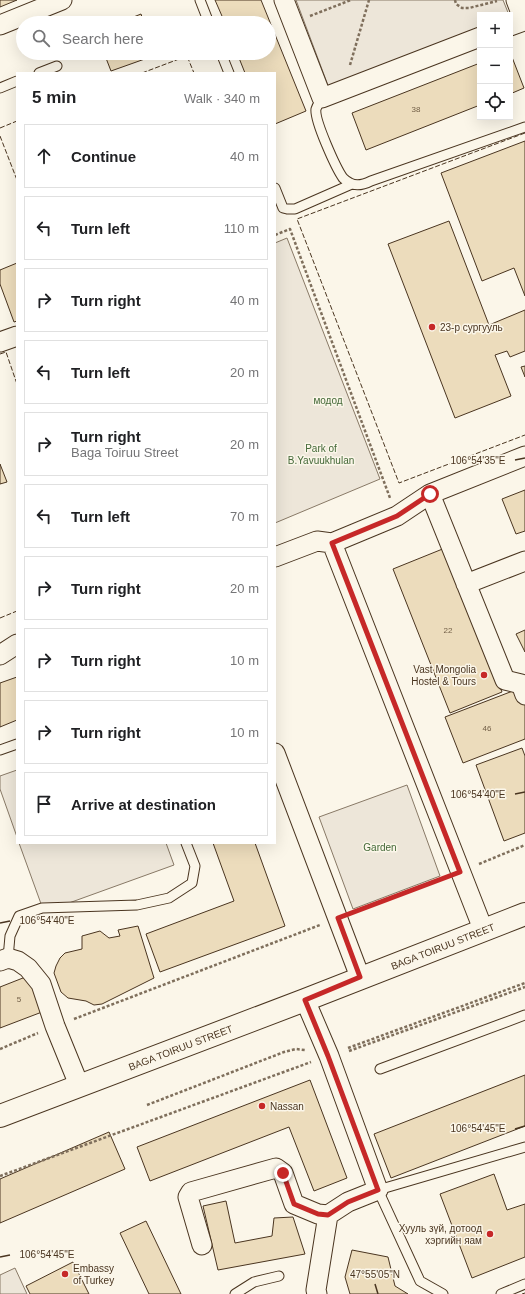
<!DOCTYPE html>
<html lang="en">
<head>
<meta charset="utf-8">
<style>
	body { margin:0; font-family:Helvetica,sans-serif; background:#f2f2f2; color:#202124 }
	.controls { position:absolute; right:12px; top:12px; display:grid; overflow:hidden; border-radius:0px; box-shadow:0 4px 16px #0002 }
	.controls button { width:36px; height:36px; display:grid; place-items:center; padding:0; border:0; border-bottom:1px solid #e0e0e0; background:#fff; color:#202124; font:20px sans-serif }
	.stop { position:absolute; width:12px; height:12px; margin:-9px; border:3px solid #c62828; border-radius:50%; background:#fff }
	.stop.end { background:#c62828; border-color:#fff; box-shadow:0 1px 4px #0008 }
	.list { margin:0; padding:0; list-style:none }
	h2 { display:flex; justify-content:space-between; align-items:center; height:52px; margin:0; padding:0 16px; font-size:17px }
	h2 small { font-size:13px; font-weight:400; color:#757577 }
	.list li { display:grid; grid-template-columns:26px 1fr auto; gap:12px; align-items:center; box-sizing:border-box; height:64px; margin:0 8px 8px; padding:0 8px; border:1px solid #e0e0e0; border-radius:0px }
	.list b { display:block; font-size:15px; white-space:nowrap }
	.list p { margin:0; font-size:13px; white-space:nowrap; color:#757577 }
	.list em { font-size:13px; font-style:normal; color:#757577 }
	.icon { flex:none; width:22px; height:22px; fill:none; stroke:currentColor; stroke-width:2; stroke-linecap:round; stroke-linejoin:round }
	.map { position:relative; flex:none; width:525px; height:1294px; overflow:hidden }
	.search { position:absolute; background:#fff; box-shadow:0 4px 16px #0002; left:16px; top:16px; width:260px; height:44px; display:flex; align-items:center; gap:10px; box-sizing:border-box; padding:0 14px; border-radius:22px; color:#757577; font-size:15px }
	.panel { position:absolute; background:#fff; box-shadow:0 4px 16px #0002; left:16px; top:72px; width:260px; height:772px; border-radius:0px }
	.map>svg:first-child { display:block }
	.green { fill:#ede6d9; stroke:#887966 }
	.building { fill:#ecdcbc; stroke:#4a3520 }
	.lines { fill:none; stroke-linecap:round; stroke-linejoin:round }
	.lane-casing { stroke:#4a3520; stroke-width:11 }
	.street-casing { stroke:#4a3520; stroke-width:21 }
	.secondary-casing { stroke:#4a3520; stroke-width:24 }
	.path { stroke:#7f6f5c; stroke-width:2.5; stroke-dasharray:3 2; stroke-linecap:butt }
	.lane { stroke:#fbf6e9; stroke-width:9 }
	.street { stroke:#fbf6e9; stroke-width:19 }
	.secondary { stroke:#fbf6e9; stroke-width:22 }
	.fence { stroke:#4a3520; stroke-width:1; stroke-dasharray:5 2; stroke-linecap:butt }
	.route { stroke:#c62828; stroke-width:5 }
	.ticks { fill:none; stroke:#4a3520; stroke-width:1.5 }
	.poi-dot { fill:#c62828; stroke:#fbf6e9; stroke-width:1.5 }
	.labels { text-anchor:middle; stroke-width:3; stroke-linejoin:round; paint-order:stroke }
	.number-label { font-size:8px; fill:#725f47 }
	.poi-label { font-size:10px; fill:#4a3520; stroke:#fbf6e9; text-anchor:start }
	.park-label { font-size:10px; fill:#436837; stroke:#fbf6e9 }
	.street-label { font-size:10px; fill:#4a3520; stroke:#fbf6e9 }
	.ticks-label { font-size:10px; text-anchor:middle; fill:#4a3520; stroke:#fbf6e9; stroke-width:3; stroke-linejoin:round; paint-order:stroke }
</style>
</head>
<body>
<div class="map">
<svg width="525" height="1294" viewBox="0 0 525 1294">
	<rect width="100%" height="100%" fill="#fbf6e9"/>
	<path class="green" d="M296,0H503L509,15H480V32L329,88Z
		M287,238L380,479L275,523V243Z
		M17,770V837L0,789V776Z
		M407,785L440,876L353,909L319,817Z
		M19,843H166L174,865L44,912Z
		M15,1268L27,1294H0V1275Z"/>
	<path class="building" d="M0,0H17L0,7Z
		M215,0H261L306,111L275,124V73H245L237,53H269V23H225Z
		M141,14L144,23H127L132,21L131,18Z
		M510,52L524,88L510,94Z
		M104,53H155L156,55L111,71Z
		M480,63V105L366,150L352,113Z
		M525,141V296L514,268L482,281L441,173Z
		M449,221L489,325L525,310V351L510,357L507,351L495,355L511,396L455,418L388,244Z
		M17,263V321L14,322L0,284V270Z
		M525,366V377L521,367Z
		M0,464L7,482L0,484Z
		M525,490V531L516,534L502,499Z
		M445,548L502,692L450,713L393,569Z
		M525,630V652L516,634Z
		M17,677V720L0,727V683Z
		M518,689L525,705V739L463,763L445,717Z
		M522,748L525,756V833L504,841L476,765Z
		M213,843H255L285,926L160,972L146,934L234,901Z
		M138,926L154,978L102,1004L94,1005L86,1001L68,998L61,992L54,973L56,966L60,958L65,953L82,949V936L100,931L109,938L120,936L118,930Z
		M28,976L42,1012L0,1028V987Z
		M525,1075V1126L391,1178L374,1134Z
		M310,1080L347,1178L314,1191L289,1127L150,1181L137,1147Z
		M109,1132L125,1169L0,1223V1179Z
		M494,1174L507,1210L525,1204V1257L472,1278L440,1194Z
		M226,1201L235,1243L272,1236L274,1218L293,1217L305,1254L218,1270L203,1206Z
		M146,1221L181,1294H149L120,1233Z
		M352,1250L388,1257L395,1286L408,1294H350L345,1277Z
		M73,1262L89,1294H30L26,1286Z"/>
	<g class="lines">
		<g class="lane-casing">
			<path id="lane" d="M200,0L209,23
				M221,53L229,73
				M39,73L57,66
				M0,88L17,81
				M322,98C321,101 317,105 316,109C314,120 336,168 343,178C345,180 348,182 350,183C357,187 365,184 371,181L525,127
				M275,188L283,208L287,209H295L352,184
				M0,750L17,744
				M8,958L10,936L19,916L42,908L137,905L169,898L192,883L195,866L186,843
				M380,1069L525,1015
				M235,1294L254,1282L279,1276
				M443,1294L420,1281L378,1190L525,1147
				M501,1294L525,1284"/>
		</g>
		<g class="street-casing">
			<path id="street" d="M284,0L322,98L480,37
				M0,25L62,0
				M510,26L524,21L516,0
				M0,342L17,336
				M430,494L505,680L521,684L525,695
				M332,543L483,929
				M275,557L317,541L332,543L397,516L430,494L525,456
				M466,584L525,561
				M0,655L17,644
				M275,753L360,977
				M0,961L8,958L18,961L28,968L41,984L55,1026L79,1085
				M305,1000L329,1056L378,1190L348,1202L328,1215L316,1290L317,1294
				M202,1245L188,1197L191,1192L276,1168L283,1173L294,1204L318,1214L328,1215"/>
		</g>
		<g class="secondary-casing">
			<g id="secondary">
				<path id="s1" d="M0,1116L305,1000L525,914"/>
			</g>
		</g>
		<path class="path" d="M455,0L456,4L462,8H469L497,1
			M310,16L351,0
			M350,65L369,0
			M275,235L290,229L390,498
			M479,864L525,845
			M356,911L443,878
			M74,1019L320,925
			M348,1048L525,983
			M0,1049L38,1033
			M349,1051L525,987
			M147,1105L284,1052L296,1049L305,1050
			M0,1176L311,1062"/>
		<use href="#lane" class="lane"/>
		<use href="#street" class="street"/>
		<use href="#secondary" class="secondary"/>
		<path class="fence" d="M142,73L187,56L194,73
			M0,128L17,121
			M525,133L297,219L399,483L525,435
			M0,136L17,180
			M0,354L6,352L17,384
			M0,618L17,611
			M522,1294L525,1293"/>
	</g>
	<g class="lines">
		<path class="route" d="M283,1173L294,1204L318,1214L328,1215L348,1202L378,1190L328,1056L305,1000L360,977L338,918L460,872L332,543L397,516L430,494"/>
	</g>
	<path class="ticks" d="M515,460L525,458M515,794L525,792M0,923L10,921M515,1129L525,1126M0,1257L10,1255M375,1284L378,1294"/>
	<g class="poi-dot">
		<circle cx="432" cy="327" r="4"/>
		<circle cx="484" cy="675" r="4"/>
		<circle cx="262" cy="1106" r="4"/>
		<circle cx="490" cy="1234" r="4"/>
		<circle cx="65" cy="1274" r="4"/>
	</g>
	<g class="labels">
		<g class="number-label">
			<text x="416" y="112">38</text>
			<text x="448" y="633">22</text>
			<text x="487" y="731">46</text>
			<text x="19" y="1002">5</text>
		</g>
		<g class="poi-label">
			<text x="440" y="331">23-р сургууль</text>
			<text x="476" y="673" text-anchor="end">Vast Mongolia<tspan x="476" dy="12">Hostel &amp; Tours</tspan></text>
			<text x="270" y="1110">Nassan</text>
			<text x="482" y="1232" text-anchor="end">Хууль зүй, дотоод<tspan x="482" dy="12">хэргийн яам</tspan></text>
			<text x="73" y="1272">Embassy<tspan x="73" dy="12">of Turkey</tspan></text>
		</g>
		<g class="park-label">
			<text x="328" y="404">модод</text>
			<text x="321" y="452">Park of<tspan x="321" dy="12">B.Yavuukhulan</tspan></text>
			<text x="380" y="851">Garden</text>
		</g>
		<g class="street-label">
			<text dy="4" stroke="none"><textPath href="#s1" startOffset="474">BAGA TOIRUU STREET</textPath></text>
			<text dy="4" stroke="none"><textPath href="#s1" startOffset="193">BAGA TOIRUU STREET</textPath></text>
		</g>
	</g>
	<g class="ticks-label">
		<text x="478" y="464">106°54'35"E</text>
		<text x="478" y="798">106°54'40"E</text>
		<text x="47" y="924">106°54'40"E</text>
		<text x="478" y="1132">106°54'45"E</text>
		<text x="47" y="1258">106°54'45"E</text>
		<text x="375" y="1278">47°55'05"N</text>
	</g>
</svg>
<div class="controls">
<button>+</button>
<button>−</button>
<button><svg class="icon" aria-label="locate" viewBox="0 0 24 24"><circle cx="12" cy="12" r="6"/><path d="M12 2v4M12 18v4M2 12h4M18 12h4"/></svg></button>
</div>
<div class="stop" style="left:430px;top:494px"></div>
<div class="stop end" style="left:283px;top:1173px"></div>
<div class="search"><svg class="icon" aria-label="search" viewBox="0 0 24 24"><circle cx="10" cy="10" r="6"/><path d="M15 15l6 6"/></svg>Search here</div>
<section class="panel">
<h2>5 min<small>Walk · 340 m</small></h2>
<ul class="list">
<li><svg class="icon" aria-label="ahead" viewBox="0 0 24 24"><path d="M12 20V5M6 11l6-6 6 6"/></svg><div><b>Continue</b></div><em>40 m</em></li>
<li><svg class="icon" aria-label="left" viewBox="0 0 24 24"><path d="M17 20v-9H6M10 6l-5 5 5 5"/></svg><div><b>Turn left</b></div><em>110 m</em></li>
<li><svg class="icon" aria-label="right" viewBox="0 0 24 24"><path d="M7 20v-9h11M14 6l5 5-5 5"/></svg><div><b>Turn right</b></div><em>40 m</em></li>
<li><svg class="icon" aria-label="left" viewBox="0 0 24 24"><path d="M17 20v-9H6M10 6l-5 5 5 5"/></svg><div><b>Turn left</b></div><em>20 m</em></li>
<li><svg class="icon" aria-label="right" viewBox="0 0 24 24"><path d="M7 20v-9h11M14 6l5 5-5 5"/></svg><div><b>Turn right</b><p>Baga Toiruu Street</p></div><em>20 m</em></li>
<li><svg class="icon" aria-label="left" viewBox="0 0 24 24"><path d="M17 20v-9H6M10 6l-5 5 5 5"/></svg><div><b>Turn left</b></div><em>70 m</em></li>
<li><svg class="icon" aria-label="right" viewBox="0 0 24 24"><path d="M7 20v-9h11M14 6l5 5-5 5"/></svg><div><b>Turn right</b></div><em>20 m</em></li>
<li><svg class="icon" aria-label="right" viewBox="0 0 24 24"><path d="M7 20v-9h11M14 6l5 5-5 5"/></svg><div><b>Turn right</b></div><em>10 m</em></li>
<li><svg class="icon" aria-label="right" viewBox="0 0 24 24"><path d="M7 20v-9h11M14 6l5 5-5 5"/></svg><div><b>Turn right</b></div><em>10 m</em></li>
<li><svg class="icon" aria-label="arrive" viewBox="0 0 24 24"><path d="M6 21V4h12l-3 4 3 4H6"/></svg><div><b>Arrive at destination</b></div></li>
</ul>
</section>
</div>
</body>
</html>
